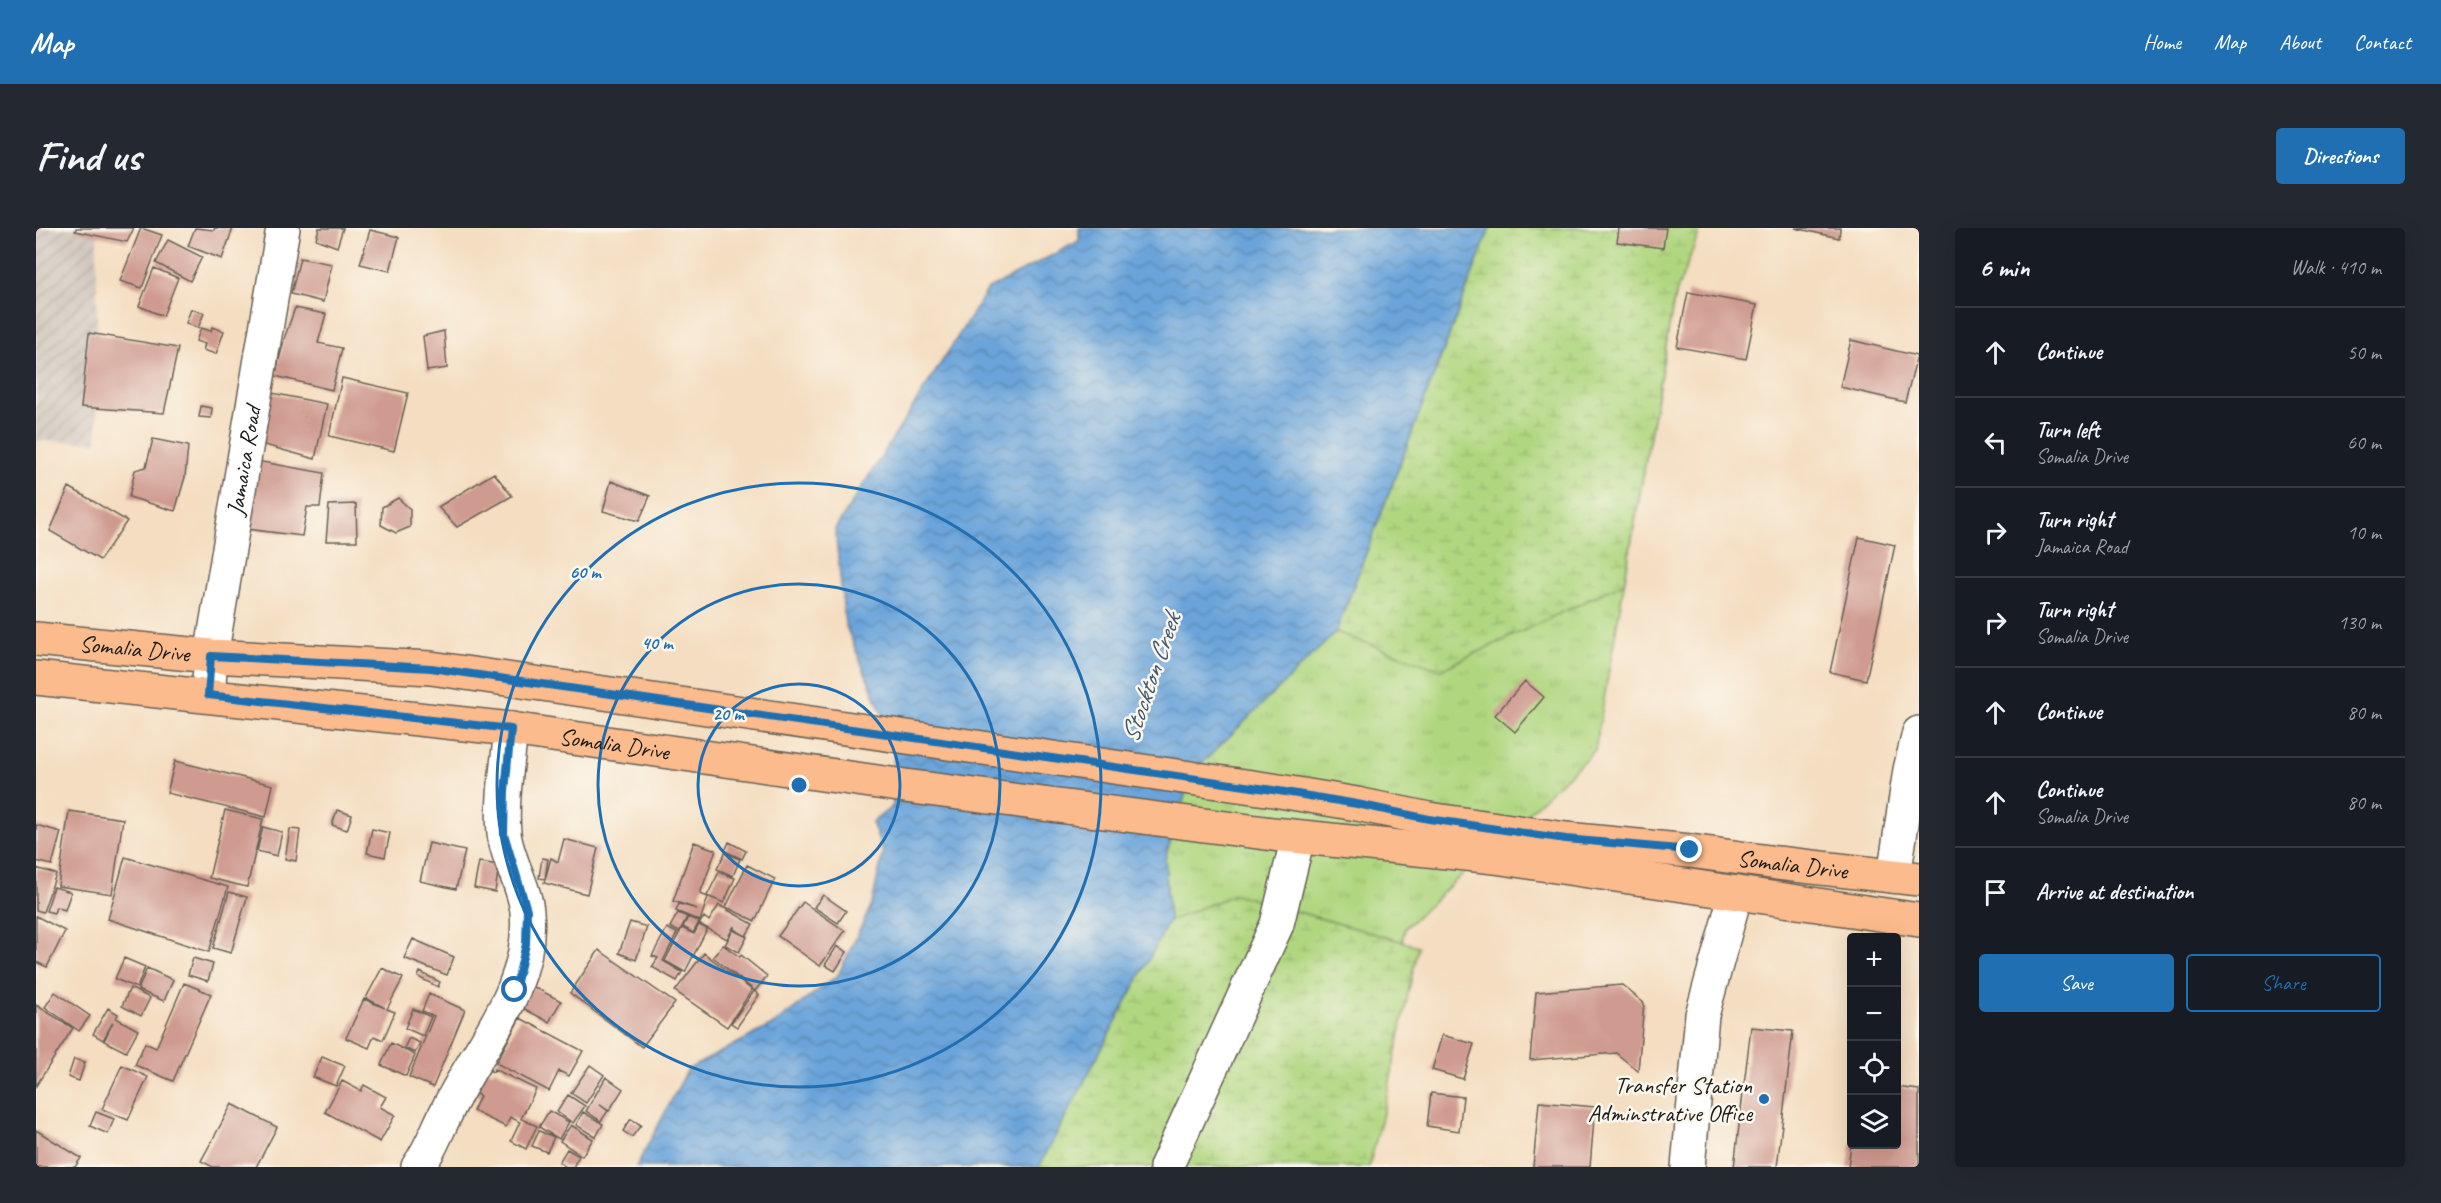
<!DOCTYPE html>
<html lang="en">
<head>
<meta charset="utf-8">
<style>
	body { margin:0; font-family:Caveat,sans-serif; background:#242831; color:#f1f3f6 }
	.controls { position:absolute; right:18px; bottom:18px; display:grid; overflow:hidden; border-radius:6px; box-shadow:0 6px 24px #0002 }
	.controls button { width:54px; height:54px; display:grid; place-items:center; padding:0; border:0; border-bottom:2px solid #363941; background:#171b24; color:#f1f3f6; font:30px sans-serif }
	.stop { position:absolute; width:18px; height:18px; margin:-14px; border:4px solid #1f6fb2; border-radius:50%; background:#fff }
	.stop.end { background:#1f6fb2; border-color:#fff; box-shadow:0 2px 6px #0008 }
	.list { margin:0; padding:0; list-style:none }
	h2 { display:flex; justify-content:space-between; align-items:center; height:78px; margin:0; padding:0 24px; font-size:26px }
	h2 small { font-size:20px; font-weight:400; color:#9ea1a6 }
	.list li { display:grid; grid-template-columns:39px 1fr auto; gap:18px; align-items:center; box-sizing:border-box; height:90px; padding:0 24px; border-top:2px solid #363941 }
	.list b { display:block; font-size:22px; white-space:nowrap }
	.list p { margin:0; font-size:20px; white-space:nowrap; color:#9ea1a6 }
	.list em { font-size:20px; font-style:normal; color:#9ea1a6 }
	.actions { display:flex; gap:12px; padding:18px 24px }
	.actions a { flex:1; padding:14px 0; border:2px solid #1f6fb2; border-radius:6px; text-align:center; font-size:21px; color:#1f6fb2 }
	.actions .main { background:#1f6fb2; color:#fff }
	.icon { flex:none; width:33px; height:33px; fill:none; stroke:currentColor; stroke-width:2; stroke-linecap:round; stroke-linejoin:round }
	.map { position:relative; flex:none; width:1883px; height:939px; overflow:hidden; border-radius:6px }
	header { display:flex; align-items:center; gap:36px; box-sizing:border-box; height:84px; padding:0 30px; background:#1f6fb2; color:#fff }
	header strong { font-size:28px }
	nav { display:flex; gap:33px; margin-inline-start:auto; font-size:21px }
	.intro { display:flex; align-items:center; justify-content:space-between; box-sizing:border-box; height:144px; padding:0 36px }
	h1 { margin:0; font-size:42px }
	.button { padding:15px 27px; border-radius:6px; background:#1f6fb2; color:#fff; font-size:21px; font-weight:700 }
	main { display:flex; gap:36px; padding:0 36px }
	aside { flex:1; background:#171b24; border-radius:6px; box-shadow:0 6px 24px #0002 }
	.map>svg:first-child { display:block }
	.industrial { fill:url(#industrial-furrows) }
	.grass { fill:url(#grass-tufts); stroke:#667a4e; stroke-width:1.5 }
	.wetland { fill:url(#wetland-marsh); stroke:#667a4e; stroke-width:1.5 }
	.water { fill:url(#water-waves); stroke:#44607b; stroke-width:1.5 }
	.building { fill:#cf9a8f }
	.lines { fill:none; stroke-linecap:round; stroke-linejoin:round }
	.minor-casing { stroke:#686055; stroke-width:36 }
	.major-casing { stroke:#686055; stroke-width:36 }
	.minor { stroke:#fff; stroke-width:33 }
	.major { stroke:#fbbb8c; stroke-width:33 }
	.route { stroke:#1f6fb2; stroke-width:8 }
	.ring { fill:none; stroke:#1f6fb2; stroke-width:3 }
	.poi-dot { fill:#1f6fb2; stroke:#fbf7ec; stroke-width:2 }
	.labels { text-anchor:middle; stroke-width:5; stroke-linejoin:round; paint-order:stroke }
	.street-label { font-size:24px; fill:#1c1c1c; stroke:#fbf7ec }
	.poi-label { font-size:24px; fill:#1c1c1c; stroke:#fbf7ec; text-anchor:end }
	.water-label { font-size:26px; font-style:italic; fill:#405971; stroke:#fbf7ec }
	.centre { fill:#1f6fb2; stroke:#fbf7ec; stroke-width:3 }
	.ring-label { font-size:18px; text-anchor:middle; font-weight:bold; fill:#1f6fb2; stroke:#fbf7ec; stroke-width:5; stroke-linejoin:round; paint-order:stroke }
</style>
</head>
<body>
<header>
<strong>Map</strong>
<nav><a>Home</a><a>Map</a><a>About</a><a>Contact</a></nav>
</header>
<div class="intro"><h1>Find us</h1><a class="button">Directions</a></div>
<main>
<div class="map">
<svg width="1883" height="939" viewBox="0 0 1883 939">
	<defs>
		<pattern id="industrial-furrows" width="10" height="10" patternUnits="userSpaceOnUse" patternTransform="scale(1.5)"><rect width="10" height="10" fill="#cdc2b9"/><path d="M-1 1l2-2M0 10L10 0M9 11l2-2" fill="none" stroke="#afa69e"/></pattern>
		<pattern id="grass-tufts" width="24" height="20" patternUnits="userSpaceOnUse" patternTransform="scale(1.5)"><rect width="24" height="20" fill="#b0d780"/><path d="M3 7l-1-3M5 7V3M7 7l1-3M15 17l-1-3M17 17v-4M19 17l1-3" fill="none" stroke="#97b86e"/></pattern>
		<pattern id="wetland-marsh" width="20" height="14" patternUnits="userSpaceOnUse" patternTransform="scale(1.5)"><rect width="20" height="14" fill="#b0d780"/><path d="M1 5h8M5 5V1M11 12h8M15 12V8" fill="none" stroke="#97b86e"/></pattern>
		<pattern id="water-waves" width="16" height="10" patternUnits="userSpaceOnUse" patternTransform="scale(1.5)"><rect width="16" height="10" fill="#6ba4da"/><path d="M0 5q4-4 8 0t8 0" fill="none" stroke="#5785b0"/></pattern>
	</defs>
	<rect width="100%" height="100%" fill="#fbf7ec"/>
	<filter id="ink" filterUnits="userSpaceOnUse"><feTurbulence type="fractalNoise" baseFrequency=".0167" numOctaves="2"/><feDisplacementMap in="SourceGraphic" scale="12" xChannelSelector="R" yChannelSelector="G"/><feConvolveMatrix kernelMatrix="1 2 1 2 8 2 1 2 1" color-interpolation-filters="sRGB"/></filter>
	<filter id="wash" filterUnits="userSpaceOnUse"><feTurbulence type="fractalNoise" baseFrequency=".008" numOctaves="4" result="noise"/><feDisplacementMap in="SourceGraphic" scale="24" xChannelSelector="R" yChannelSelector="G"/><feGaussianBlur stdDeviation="1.35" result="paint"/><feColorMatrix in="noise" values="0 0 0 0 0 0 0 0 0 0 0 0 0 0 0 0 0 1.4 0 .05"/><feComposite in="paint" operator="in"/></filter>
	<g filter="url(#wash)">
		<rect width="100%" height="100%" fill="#f4ddc0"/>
		<path class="industrial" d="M0,0H61V214L0,213Z"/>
		<path class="grass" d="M1638,71L1559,522L1369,700L1335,855L1083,939L1199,667L1133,693L1129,630L1156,545Z"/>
		<path class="wetland" d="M1454,0H1665L1638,71L1588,355L1404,442L1300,404Z
			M1199,666L1382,718L1349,877L1333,939H1003L1133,693Z"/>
		<path class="water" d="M1043,0H1454L1300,404L1156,545L1129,630L1133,693L1003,939H600L652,841L738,796L802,747L836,676L847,625L836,594L857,578L858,514L809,396L799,301L952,61L1043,13Z"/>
		<g id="blocks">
			<path class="building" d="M40,0H98L91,14L39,3Z
				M105,0L126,7L106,60L84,53Z
				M159,0L178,2L179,0H197L186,31L152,18Z
				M283,0H307L301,19L280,11Z
				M1583,0H1630L1627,20L1581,14Z
				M1759,0H1804L1803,10Z
				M334,2L363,9L354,43L324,36Z
				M132,12L166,29L154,53L120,35Z
				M264,30L296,36L287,74L255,66Z
				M118,40L142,50L127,88L103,78Z
				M1652,64L1721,77L1710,131L1641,119Z
				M259,80L290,86L282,115L306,120L296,162L239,148L249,108Z
				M155,81L168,85L162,100L150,95Z
				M176,99L188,103L180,126L167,122L169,116L160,113L165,100L175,103Z
				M408,103L411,140L391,143L387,108Z
				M53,105L142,120L128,185L45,179Z
				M1815,112L1881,128L1869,174L1804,159Z
				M306,150L372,165L358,223L293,208Z
				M236,165L291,176L279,231L225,216Z
				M165,178L176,180L175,190L163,189Z
				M117,211L152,218L149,249L139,283L93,269L99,242L110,239Z
				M215,232L288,245L284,279H271L266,308L210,301Z
				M458,245L476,268L421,299L402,279Z
				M575,253L614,268L603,293L567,283Z
				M33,259L91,293L64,332L14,303Z
				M362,270L374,281V299L360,305L345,297L346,279Z
				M320,276L321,313H290L293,277Z
				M1823,309L1859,317L1830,452L1794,444Z
				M1489,453L1508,469L1479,504L1459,487Z
				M139,533L237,557L230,589L131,565Z
				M189,582L227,591L211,659L173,650Z
				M301,582L316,587L311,602L296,597Z
				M33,583L87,591L76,666L22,658Z
				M0,597L25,604L16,637L0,633Z
				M227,599L246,604L241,628L221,623Z
				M254,601L264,602L260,633L249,631Z
				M336,601L354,605L349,629L331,625Z
				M528,611L562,620L551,666L508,655L515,630L522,634Z
				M658,614L680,622L664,666L672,669L664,693L640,683L643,676L661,681L637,673Z
				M693,614L710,623L706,631L689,623Z
				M393,615L429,623L420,661L384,653Z
				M689,625L704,631L697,648L681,641Z
				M89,629L192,659L173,724L72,691Z
				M506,630L512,631L509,651L503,650Z
				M443,634L463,637L459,664L438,660Z
				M711,637L739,651L719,693L690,679Z
				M0,640L20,646L7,684L0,682Z
				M683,644L699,650L688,675L671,668Z
				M18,659L35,664L29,682L20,679L18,685L10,683Z
				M193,664L211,669L195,725L177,720Z
				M787,667L810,683L802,695L778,679Z
				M767,674L809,703L784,738L742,708Z
				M683,677L717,696L710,708L698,701V698L691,711L663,696L668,689L673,693Z
				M642,685L651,689L643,704L634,699Z
				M0,688L29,703L11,739L0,734Z
				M652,689L663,694L657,705L647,699Z
				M594,694L611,699L600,732L583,725Z
				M663,697L671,701L649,744L629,733L646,700L658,706Z
				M631,700L641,705L627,733L646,744L641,753L616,739L622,730L616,728Z
				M697,702L711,709L703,724L689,717Z
				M377,711L418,729L411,747L368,730Z
				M687,717L704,729L705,727L731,748L719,763L677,729Z
				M801,718L811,724L799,743L789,737Z
				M563,722L639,775L606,819L534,765Z
				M668,725L716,762L691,799L639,763Z
				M88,730L109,739L101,760L79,751Z
				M157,730L177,736L172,753L152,747Z
				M111,740L137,752L128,773L102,762Z
				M346,740L367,750L351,781L359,784L347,812L338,808L333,820L310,810L328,771L349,780L330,770Z
				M384,744L404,754L402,759L382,749Z
				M148,755L175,766L137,853L99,837L109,815L120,820Z
				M492,756L525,773L513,794L481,777Z
				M1586,757L1608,775L1602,843L1580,825L1494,832L1500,764Z
				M94,760L114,770L105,788L86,778Z
				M718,763L723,767L701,799L695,795Z
				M19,764L54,788L43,803L9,779Z
				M393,766L429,782L397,859L373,849L398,788L386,783Z
				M0,777L37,800L0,858Z
				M72,780L82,786L80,790L102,802L90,824L68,813L77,794L67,812L57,806Z
				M377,781L395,789L387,808L369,800Z
				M484,790L547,823L533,848L523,843L513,863L460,835Z
				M1715,799L1757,803L1741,939H1698Z
				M1406,807L1438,816L1427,851L1396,842Z
				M373,810L384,815L379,825L368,820Z
				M355,815L379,827L370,848L345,837Z
				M286,829L309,838L300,858L277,849Z
				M38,831L49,834L43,853L32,849Z
				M86,837L112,849L92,892L66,881Z
				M554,837L568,847L550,875L535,865Z
				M450,841L457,844L458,841L500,861L485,891L501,898L490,921L475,913L484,894L474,889L470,899L437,883L444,868L438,865Z
				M570,849L587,861L573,883L563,876L572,883L565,893L550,883Z
				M306,853L325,863L328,857L350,869L344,879L359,887L344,914L289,884Z
				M1860,859L1883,862V939H1812L1815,916H1860Z
				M1395,865L1427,869L1423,903L1391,898Z
				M532,867L549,878L537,895L521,884Z
				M1503,874L1559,879L1554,939H1497Z
				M196,876L241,899L220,939H177L165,933Z
				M513,883L533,894L523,911L503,899Z
				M60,884L78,891L72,906L54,898Z
				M547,884L567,896L560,909L540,897Z
				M595,891L605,897L596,909L587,903Z
				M535,897L557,911L546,928L524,913Z
				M0,902L45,930L39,939H0Z
				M503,903L518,909L511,924L496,918Z
				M531,921L543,928L537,939H530L523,934Z"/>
		</g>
	</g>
	<g filter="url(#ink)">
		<use href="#blocks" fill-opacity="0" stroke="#686055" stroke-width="1.5"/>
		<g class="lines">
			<g class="minor-casing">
				<g id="minor">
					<path id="s1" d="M172,467L175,428L247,0"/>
					<path d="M1858,648L1874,542L1883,505"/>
					<path d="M382,939C395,921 401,902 411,883C442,818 498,760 491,684C489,658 471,632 468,605C465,571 472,535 475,501"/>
					<path d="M1130,939L1241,696L1262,609"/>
					<path d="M1652,939L1666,787L1700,665"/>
				</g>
			</g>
			<g class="major-casing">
				<g id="major">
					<path id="s2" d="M0,411L175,428L395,440L1237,562L1321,576L1393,591L1530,611L1654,623L1741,635L1883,651"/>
					<path id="s3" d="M0,450L475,501L869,558L1237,606L1459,629L1883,692"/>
				</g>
			</g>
			<use href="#minor" class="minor"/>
			<use href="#major" class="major"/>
		</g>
	</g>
	<g class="lines" filter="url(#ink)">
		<path class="route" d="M479,762L490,716L491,682L468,606L469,563L475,501L172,467L175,428L395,440L1237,562L1321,576L1393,591L1530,611L1654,622"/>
	</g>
	<g class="ring">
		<circle cx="763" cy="557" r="101"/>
		<circle cx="763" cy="557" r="201"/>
		<circle cx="763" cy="557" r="302"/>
	</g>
	<circle class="poi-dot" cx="1728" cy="871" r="6"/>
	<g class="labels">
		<g class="street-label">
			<text dy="8" stroke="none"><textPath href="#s1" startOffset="237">Jamaica Road</textPath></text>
			<text dy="8" stroke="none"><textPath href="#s2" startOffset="99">Somalia Drive</textPath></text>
			<text dy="8" stroke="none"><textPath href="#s3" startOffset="582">Somalia Drive</textPath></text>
			<text dy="8" stroke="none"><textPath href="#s2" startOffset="1772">Somalia Drive</textPath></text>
		</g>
		<g class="poi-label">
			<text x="1716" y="865">Transfer Station<tspan x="1716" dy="28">Adminstrative Office</tspan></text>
		</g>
		<g class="water-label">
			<text transform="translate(1114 450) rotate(-71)" y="9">Stockton Creek</text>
		</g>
	</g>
	<circle cx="763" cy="557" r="9" class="centre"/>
	<g class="ring-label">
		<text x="549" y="350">60 m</text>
		<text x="621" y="421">40 m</text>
		<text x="692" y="492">20 m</text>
	</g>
</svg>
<div class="controls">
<button>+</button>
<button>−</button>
<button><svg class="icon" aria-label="locate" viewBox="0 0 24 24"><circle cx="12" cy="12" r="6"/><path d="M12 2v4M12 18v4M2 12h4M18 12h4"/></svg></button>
<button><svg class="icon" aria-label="layers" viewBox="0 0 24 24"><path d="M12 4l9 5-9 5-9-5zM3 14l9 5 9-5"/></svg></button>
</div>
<div class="stop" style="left:479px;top:762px"></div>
<div class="stop end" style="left:1654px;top:622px"></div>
</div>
<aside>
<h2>6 min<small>Walk · 410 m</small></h2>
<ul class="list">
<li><svg class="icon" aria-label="ahead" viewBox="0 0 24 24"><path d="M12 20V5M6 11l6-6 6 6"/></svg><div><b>Continue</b></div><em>50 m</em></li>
<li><svg class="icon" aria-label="left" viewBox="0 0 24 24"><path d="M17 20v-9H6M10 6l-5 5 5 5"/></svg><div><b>Turn left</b><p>Somalia Drive</p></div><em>60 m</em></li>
<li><svg class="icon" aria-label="right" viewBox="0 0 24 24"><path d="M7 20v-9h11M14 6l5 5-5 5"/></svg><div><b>Turn right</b><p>Jamaica Road</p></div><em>10 m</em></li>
<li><svg class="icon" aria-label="right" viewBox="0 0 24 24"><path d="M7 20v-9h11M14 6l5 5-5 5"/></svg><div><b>Turn right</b><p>Somalia Drive</p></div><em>130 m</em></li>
<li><svg class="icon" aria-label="ahead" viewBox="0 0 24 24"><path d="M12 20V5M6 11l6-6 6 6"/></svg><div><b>Continue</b></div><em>80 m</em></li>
<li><svg class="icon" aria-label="ahead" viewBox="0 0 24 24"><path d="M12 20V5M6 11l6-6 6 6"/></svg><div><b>Continue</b><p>Somalia Drive</p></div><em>80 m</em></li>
<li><svg class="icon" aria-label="arrive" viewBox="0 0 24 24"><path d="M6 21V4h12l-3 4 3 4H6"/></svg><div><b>Arrive at destination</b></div></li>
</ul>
<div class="actions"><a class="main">Save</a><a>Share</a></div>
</aside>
</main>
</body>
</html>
